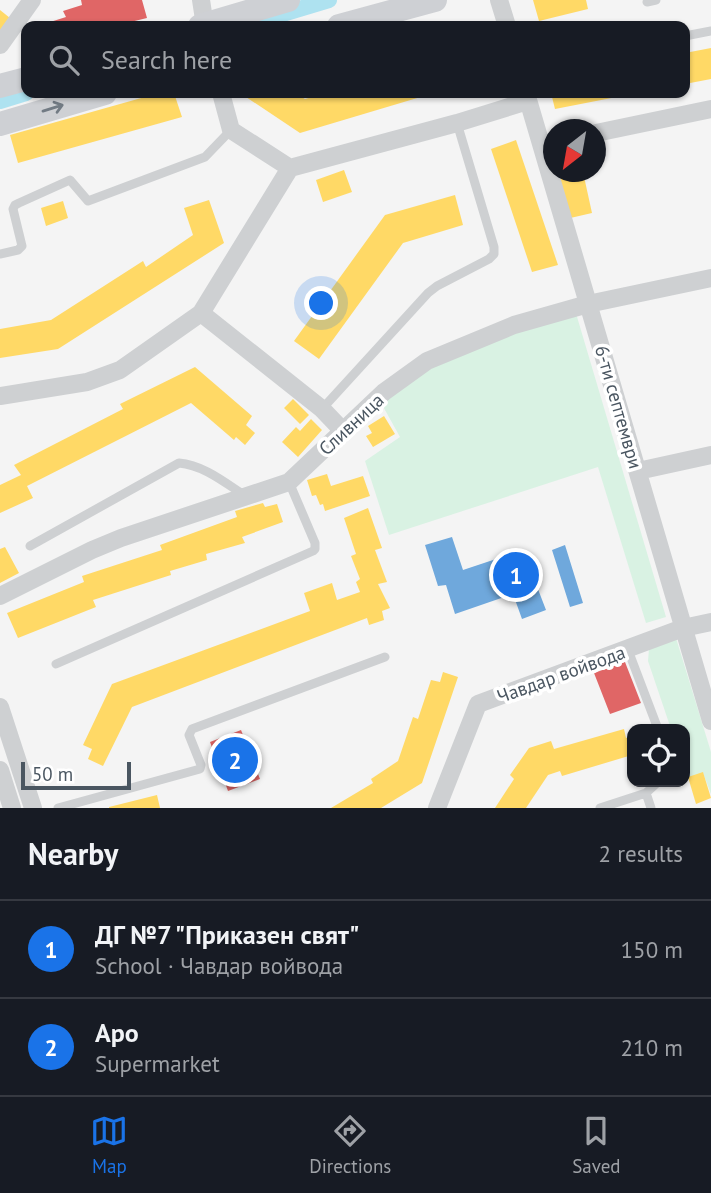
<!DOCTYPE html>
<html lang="en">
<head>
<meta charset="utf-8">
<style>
	body { margin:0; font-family:"PT Sans",sans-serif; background:#20242c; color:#f1f3f6 }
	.controls { position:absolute; right:21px; bottom:21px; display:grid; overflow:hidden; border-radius:14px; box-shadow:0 2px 5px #0004 }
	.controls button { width:63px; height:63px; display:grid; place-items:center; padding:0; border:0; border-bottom:2px solid #363941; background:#171b24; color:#f1f3f6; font:35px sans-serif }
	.compass { position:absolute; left:543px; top:119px; width:63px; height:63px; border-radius:50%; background:#171b24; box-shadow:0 2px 5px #0004; rotate:211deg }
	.scale { position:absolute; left:21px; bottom:18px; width:110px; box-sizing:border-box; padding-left:7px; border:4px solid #4a5661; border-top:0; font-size:19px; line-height:24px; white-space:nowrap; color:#4a5661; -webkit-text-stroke:5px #fff; paint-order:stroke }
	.you { position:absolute; left:322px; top:304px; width:24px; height:24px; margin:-18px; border:5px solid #fff; border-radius:50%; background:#1a73e8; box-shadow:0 0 0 10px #1a73e833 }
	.badge { display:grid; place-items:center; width:46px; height:46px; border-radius:50%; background:#1a73e8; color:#fff; font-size:23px; font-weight:700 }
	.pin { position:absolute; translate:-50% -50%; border:4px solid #fff; box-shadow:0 2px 7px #0006 }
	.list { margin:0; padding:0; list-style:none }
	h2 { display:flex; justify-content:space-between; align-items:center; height:91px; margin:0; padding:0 28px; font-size:30px }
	h2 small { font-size:23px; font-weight:400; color:#9ea1a6 }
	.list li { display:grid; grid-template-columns:46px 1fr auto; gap:21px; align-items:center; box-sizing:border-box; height:98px; padding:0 28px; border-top:2px solid #363941 }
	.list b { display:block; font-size:26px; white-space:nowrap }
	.list p { margin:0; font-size:23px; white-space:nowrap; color:#9ea1a6 }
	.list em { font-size:23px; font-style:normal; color:#9ea1a6 }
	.icon { flex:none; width:38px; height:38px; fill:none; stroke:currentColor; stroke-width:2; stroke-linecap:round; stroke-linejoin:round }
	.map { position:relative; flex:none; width:711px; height:808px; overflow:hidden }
	.search { position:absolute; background:#171b24; box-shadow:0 2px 5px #0004; left:21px; right:21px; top:21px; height:77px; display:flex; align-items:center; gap:18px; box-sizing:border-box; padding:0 24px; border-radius:14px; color:#9ea1a6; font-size:26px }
	.sheet { height:287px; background:#171b24 }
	nav { display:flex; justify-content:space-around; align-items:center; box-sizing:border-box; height:98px; border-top:2px solid #363941; background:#171b24; font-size:19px; color:#9ea1a6 }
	nav a { display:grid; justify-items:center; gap:4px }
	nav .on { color:#1a73e8 }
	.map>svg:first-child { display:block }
	.green { fill:#d9f2e3 }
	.homes { fill:#ffd966 }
	.shops { fill:#e06666 }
	.schools { fill:#6fa8dc }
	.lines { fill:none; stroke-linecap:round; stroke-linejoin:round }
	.canal { stroke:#aee2f0; stroke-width:16 }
	.service { stroke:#ced0d2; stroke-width:9 }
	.minor { stroke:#ced0d2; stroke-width:18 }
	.secondary { stroke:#ced0d4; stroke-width:24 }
	.oneway { stroke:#727b84 }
	.labels { text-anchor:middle; stroke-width:7; stroke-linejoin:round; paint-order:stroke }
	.street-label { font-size:19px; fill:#4a5661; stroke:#fff }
</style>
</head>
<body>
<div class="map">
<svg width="711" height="808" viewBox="0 0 711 808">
	<rect width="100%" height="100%" fill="#f4f4f4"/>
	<path class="green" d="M575,310L666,617L646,623L598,467L389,535L365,461L400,437L380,401L424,364Z
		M676,638L711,752V794L703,773L688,777L685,768V729H671L648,661L649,649Z"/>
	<path class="homes" d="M533,0H586L588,9L539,21Z
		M0,10L10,18L0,32Z
		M711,48V79L685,84V53Z
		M159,93H174L182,117L18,163L10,135Z
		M240,93H295L305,99L326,93H434L300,133Z
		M551,93H632V94L555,109Z
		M516,140L558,265L532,272L491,149Z
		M344,170L352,192L323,202L316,180Z
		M556,172H583L592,213L566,219Z
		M455,195L463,225L403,243L319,359L294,341L385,215Z
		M209,200L224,243L58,349L0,358V329L51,320L143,261L146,267L193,235L184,208Z
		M63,201L68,218L46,226L41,208Z
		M195,367L252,416L246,425L255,433L245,445L236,437L234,440L191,403L27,486L33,498L0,513V485L21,475L14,465L123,409L120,404Z
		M293,399L309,415L300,424L284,408Z
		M384,416L395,434L373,447L366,436L372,433L368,426Z
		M311,419L322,430L298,457L282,442L296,427L300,431Z
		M327,474L331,486L363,476L370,496L325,511L323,504L320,505L316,495L312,496L307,480Z
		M263,503L265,507L277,504L283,522L242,537L245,543L206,554L207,560L170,571L171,575L93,600L96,607L18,638L7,613L84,582L82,576L162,550L160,545L237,517L235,511Z
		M368,508L382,548L375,550L387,582L378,584L390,608L382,611L384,620L369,625L367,618L132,707L103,766L88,759L92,749L83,745L112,684L310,611L304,593L332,583L337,600L360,592L356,582L360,579L351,556L356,554L344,518Z
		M5,547L19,573L0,583V549Z
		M443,672L458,677L422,783L381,808H331L373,783L371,779L398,761L413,717L418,719L431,680L440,682Z
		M624,729L626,738L632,736V755L562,776L560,771L548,775L526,808H495L514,779L510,775L529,748L551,741L554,749Z
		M703,772L711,798L696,804L688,777Z
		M157,795L160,808H109V807Z"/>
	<path class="shops" d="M81,0H142L147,18L114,26H48L47,23L66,17L63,11L82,5Z
		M625,662L641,703L610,714L594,673Z
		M241,730L260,779L228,791L210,742Z"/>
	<path class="schools" d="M452,537L463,570L496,559L503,580L531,571L546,610L522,619L513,594L455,614L446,585L438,586L425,545Z
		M565,545L583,603L570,607L552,550Z"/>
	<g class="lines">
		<path class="canal" d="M243,26L329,0
			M0,101L26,93"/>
		<path class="service" d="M647,2L656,0
			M685,36L711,31
			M0,254L18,250L22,246L13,209L15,205L19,203L70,180L88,201L205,157L231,130
			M322,409L428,293L437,286L489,259L494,254V247L457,123
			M30,546L179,463C203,465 224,482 244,495
			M628,650L658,729
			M56,664L313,551L315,549V543L289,482
			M58,808L200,769L201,765L189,735L192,729L385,657
			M600,808L646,793
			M651,808L646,793L658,782"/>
		<path class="minor" d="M201,0L205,26
			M499,0L507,26
			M0,45L32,0
			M221,93L231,130L290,168L457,123L528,101
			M526,93L711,721
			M596,133L711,109
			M201,313L322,409L343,431
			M0,396L87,382L120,370L201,313L290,168
			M638,471L711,455
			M0,596L92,550L121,538L289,482L384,392L427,361L514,325L588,304L711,278
			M0,707L33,808
			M0,770L12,808
			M437,808L478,704L683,628L711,622"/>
		<path class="secondary" d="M200,26L288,0
			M339,26L435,0
			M0,86L26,79
			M0,124L105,93"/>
	</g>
	<defs><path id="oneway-shaft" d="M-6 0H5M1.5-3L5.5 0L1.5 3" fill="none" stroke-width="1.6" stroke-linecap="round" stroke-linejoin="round" transform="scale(1.75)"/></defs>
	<use class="oneway" href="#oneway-shaft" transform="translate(53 108) rotate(-17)"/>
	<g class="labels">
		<g class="street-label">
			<text transform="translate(619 407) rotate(74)" y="7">6-ти септември</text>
			<text transform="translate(351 424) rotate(-43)" y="7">Сливница</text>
			<text transform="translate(561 674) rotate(-20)" y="7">Чавдар войвода</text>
		</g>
	</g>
</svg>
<div class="controls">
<button><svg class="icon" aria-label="locate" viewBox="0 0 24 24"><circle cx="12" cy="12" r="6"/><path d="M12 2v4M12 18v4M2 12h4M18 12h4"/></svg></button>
</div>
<svg class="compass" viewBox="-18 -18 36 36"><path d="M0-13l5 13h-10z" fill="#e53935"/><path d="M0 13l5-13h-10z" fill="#9ea1a6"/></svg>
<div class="scale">50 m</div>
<div class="you"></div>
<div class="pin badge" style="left:516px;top:575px">1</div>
<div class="pin badge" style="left:235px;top:760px">2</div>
<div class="search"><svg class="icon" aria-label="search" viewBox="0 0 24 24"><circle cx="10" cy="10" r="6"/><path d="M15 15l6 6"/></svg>Search here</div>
</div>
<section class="sheet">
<h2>Nearby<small>2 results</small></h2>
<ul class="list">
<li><span class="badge">1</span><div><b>ДГ №7 &quot;Приказен свят&quot;</b><p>School · Чавдар войвода</p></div><em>150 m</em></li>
<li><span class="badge">2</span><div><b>Аро</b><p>Supermarket</p></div><em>210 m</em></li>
</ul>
</section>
<nav>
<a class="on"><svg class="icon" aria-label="map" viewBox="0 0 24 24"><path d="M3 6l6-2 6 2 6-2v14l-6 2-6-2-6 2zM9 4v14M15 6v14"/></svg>Map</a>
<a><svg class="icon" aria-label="directions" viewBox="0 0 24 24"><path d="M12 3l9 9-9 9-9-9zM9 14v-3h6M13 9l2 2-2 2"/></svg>Directions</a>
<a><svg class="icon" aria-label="saved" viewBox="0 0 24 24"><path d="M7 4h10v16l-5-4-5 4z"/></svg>Saved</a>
</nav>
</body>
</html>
